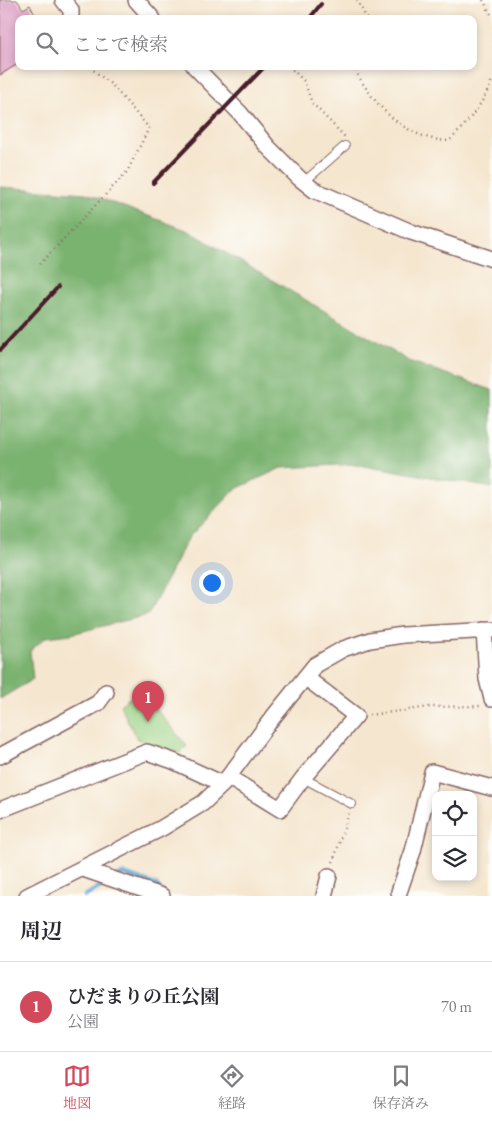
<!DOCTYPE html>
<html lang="ja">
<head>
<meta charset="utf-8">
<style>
	body { margin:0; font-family:"EB Garamond","Noto Serif JP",serif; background:#f2f2f3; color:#2b2b33 }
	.controls { position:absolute; right:15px; bottom:15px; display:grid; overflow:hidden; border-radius:10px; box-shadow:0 2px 8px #0003 }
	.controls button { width:45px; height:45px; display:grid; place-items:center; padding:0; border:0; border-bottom:1px solid #e1e1e2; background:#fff; color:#2b2b33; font:25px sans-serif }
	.you { position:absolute; left:211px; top:582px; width:18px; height:18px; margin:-12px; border:4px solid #fff; border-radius:50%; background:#1a73e8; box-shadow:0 0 0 8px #1a73e833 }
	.badge { display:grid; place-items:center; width:32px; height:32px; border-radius:50%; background:#d1495b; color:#fff; font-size:16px; font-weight:700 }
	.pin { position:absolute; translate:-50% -41px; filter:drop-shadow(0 1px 2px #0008) }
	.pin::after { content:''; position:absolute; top:26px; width:18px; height:15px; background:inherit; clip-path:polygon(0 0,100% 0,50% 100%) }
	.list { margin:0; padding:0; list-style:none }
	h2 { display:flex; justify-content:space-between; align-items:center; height:65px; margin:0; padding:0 20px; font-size:21px }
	h2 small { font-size:16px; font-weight:400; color:#7c7c81 }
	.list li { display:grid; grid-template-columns:32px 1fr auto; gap:15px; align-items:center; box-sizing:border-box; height:90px; padding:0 20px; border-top:1px solid #e1e1e2 }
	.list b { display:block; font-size:19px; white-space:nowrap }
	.list p { margin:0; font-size:16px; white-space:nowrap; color:#7c7c81 }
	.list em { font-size:16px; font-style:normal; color:#7c7c81 }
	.icon { flex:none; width:28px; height:28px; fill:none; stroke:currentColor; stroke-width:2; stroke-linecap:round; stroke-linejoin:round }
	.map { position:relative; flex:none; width:492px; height:896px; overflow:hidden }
	.search { position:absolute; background:#fff; box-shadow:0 2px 8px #0003; left:15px; right:15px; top:15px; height:55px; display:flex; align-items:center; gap:12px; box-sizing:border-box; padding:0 18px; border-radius:10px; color:#7c7c81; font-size:19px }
	.sheet { height:155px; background:#fff }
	nav { display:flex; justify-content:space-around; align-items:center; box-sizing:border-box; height:70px; border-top:1px solid #e1e1e2; background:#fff; font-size:14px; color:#7c7c81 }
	nav a { display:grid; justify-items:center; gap:2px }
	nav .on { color:#d1495b }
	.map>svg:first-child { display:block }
	.green { fill:#99d082; stroke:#727856 }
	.forest { fill:#7ab270; stroke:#62684e }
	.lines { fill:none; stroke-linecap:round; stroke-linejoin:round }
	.stream { stroke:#5fa8d6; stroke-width:4.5 }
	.building { fill:#da98c1 }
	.lane-casing { stroke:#866564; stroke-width:10 }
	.street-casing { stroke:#866564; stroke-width:18 }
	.path { stroke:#866564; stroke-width:2.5; stroke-dasharray:1 4; stroke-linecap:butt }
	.lane { stroke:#fff; stroke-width:8 }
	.street { stroke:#fff; stroke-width:15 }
	.rail { stroke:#4a1f2b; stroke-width:4 }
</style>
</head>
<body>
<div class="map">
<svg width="492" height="896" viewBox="0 0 492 896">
	<rect width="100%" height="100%" fill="#fdfcf7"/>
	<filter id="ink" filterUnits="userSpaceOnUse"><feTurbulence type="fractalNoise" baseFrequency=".02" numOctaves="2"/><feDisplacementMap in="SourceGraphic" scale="10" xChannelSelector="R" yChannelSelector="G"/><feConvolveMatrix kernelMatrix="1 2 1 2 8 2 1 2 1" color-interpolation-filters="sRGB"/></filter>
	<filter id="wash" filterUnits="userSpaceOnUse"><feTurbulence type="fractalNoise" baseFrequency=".0096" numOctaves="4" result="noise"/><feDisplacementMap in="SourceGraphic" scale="20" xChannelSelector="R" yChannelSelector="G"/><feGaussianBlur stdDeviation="1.12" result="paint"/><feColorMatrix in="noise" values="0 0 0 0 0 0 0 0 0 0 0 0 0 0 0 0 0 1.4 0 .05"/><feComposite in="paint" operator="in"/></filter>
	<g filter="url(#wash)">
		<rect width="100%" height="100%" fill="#f5e6cf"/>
		<path class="green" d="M140,690L187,746L180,753L137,739L120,705Z"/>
		<path class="forest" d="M0,187L86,193L189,231L409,361L492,390V488L358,464L281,468L236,489L189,537L148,615L71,634L46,637L30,651L33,679L0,699Z"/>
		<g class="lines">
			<path class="stream" d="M117,877L123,874L156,885L160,890
				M85,896L108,882"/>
		</g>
		<g id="blocks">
			<path class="building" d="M0,0H17L23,9L30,5L37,19H19V63L0,75Z"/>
		</g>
	</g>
	<g filter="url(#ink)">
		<use href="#blocks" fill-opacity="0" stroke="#866564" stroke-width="1"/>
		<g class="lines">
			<g class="lane-casing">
				<path id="lane" d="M304,182L345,146
					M303,778L352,804"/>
			</g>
			<g class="street-casing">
				<path id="street" d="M63,0L71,10V19
					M136,0L153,19
					M194,66L240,113L268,147L299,178L314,190L411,232L492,259
					M484,630L487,679L492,699
					M0,756L98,703L106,692
					M228,777L280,809L303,778L356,716L305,677
					M0,810L147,752L173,761L223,784
					M83,869L162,896
					M399,892L413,851L432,772L492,788
					M27,896L162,828L203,803L223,784L270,721L315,665L343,649L370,640L403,635L492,630
					M324,896L329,876"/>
			</g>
			<path class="path" d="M357,0L367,19
				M483,0L492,16
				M289,66L304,81L312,103L345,137
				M353,66C373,105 404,139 449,141C467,124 484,103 492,80
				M40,264L127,172L149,128L112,85L88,66
				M369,715L430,707L481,706
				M333,862L349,813"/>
			<use href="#lane" class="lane"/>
			<use href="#street" class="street"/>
			<path class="rail" d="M309,19L321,4
				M153,183L265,66
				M0,350L58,287"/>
		</g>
	</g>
</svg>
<div class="controls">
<button><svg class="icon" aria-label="locate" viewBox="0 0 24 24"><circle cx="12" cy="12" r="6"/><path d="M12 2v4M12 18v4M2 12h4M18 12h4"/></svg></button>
<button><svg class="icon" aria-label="layers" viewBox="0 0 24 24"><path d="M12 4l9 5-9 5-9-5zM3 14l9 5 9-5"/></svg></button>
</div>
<div class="you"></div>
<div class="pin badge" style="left:148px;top:722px">1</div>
<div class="search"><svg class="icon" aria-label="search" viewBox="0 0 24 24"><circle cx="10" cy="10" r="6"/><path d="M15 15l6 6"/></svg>ここで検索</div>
</div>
<section class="sheet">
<h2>周辺<small></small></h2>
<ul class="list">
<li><span class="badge">1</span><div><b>ひだまりの丘公園</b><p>公園</p></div><em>70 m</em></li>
</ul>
</section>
<nav>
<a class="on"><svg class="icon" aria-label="map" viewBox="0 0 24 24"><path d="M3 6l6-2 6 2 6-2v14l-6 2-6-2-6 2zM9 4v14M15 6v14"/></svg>地図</a>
<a><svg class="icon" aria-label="directions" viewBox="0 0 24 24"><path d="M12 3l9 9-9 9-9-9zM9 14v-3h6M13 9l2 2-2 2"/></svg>経路</a>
<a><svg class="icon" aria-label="saved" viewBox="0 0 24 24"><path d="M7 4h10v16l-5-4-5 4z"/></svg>保存済み</a>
</nav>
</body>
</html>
